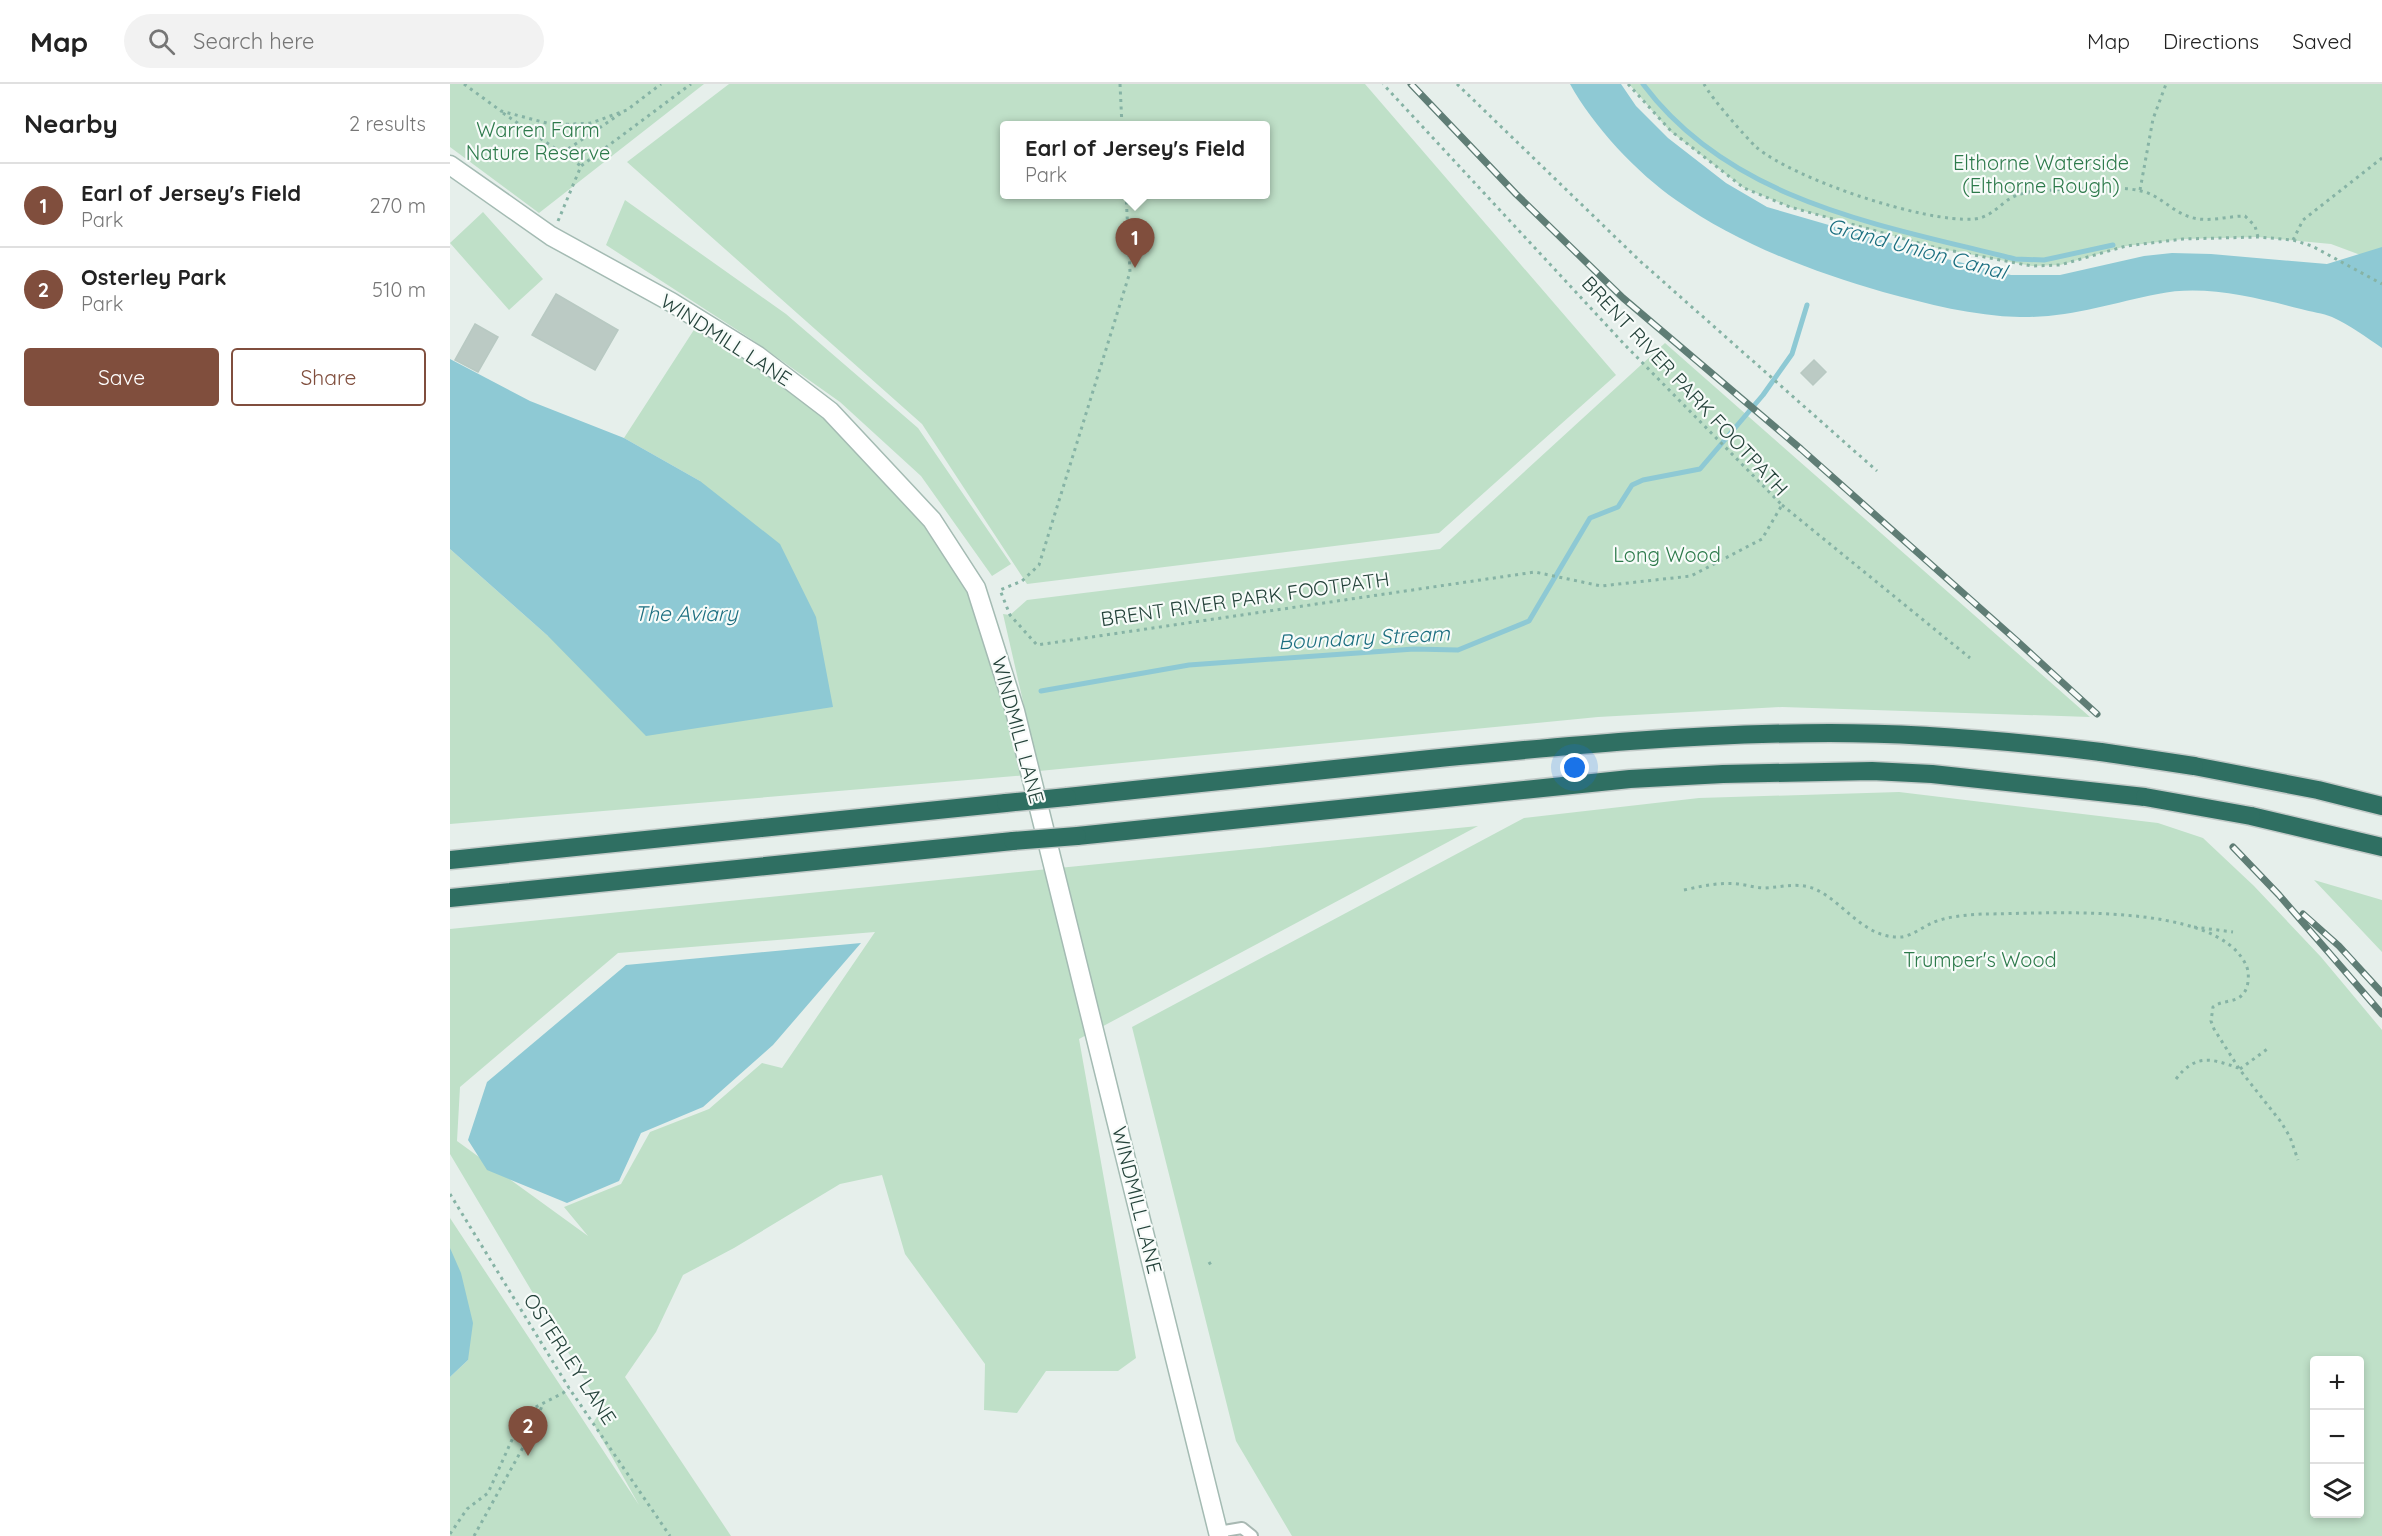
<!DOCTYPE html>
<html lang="en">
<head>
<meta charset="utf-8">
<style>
	body { margin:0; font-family:Quicksand,sans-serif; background:#f2f2f2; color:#222 }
	.controls { position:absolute; right:18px; bottom:18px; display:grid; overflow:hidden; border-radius:6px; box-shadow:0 3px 9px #0003 }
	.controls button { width:54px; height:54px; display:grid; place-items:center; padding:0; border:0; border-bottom:2px solid #e0e0e0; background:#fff; color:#222; font:30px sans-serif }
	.you { position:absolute; left:1125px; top:684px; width:21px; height:21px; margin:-15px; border:4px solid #fff; border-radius:50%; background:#1a73e8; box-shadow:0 0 0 9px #1a73e833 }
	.badge { display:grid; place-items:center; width:39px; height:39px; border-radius:50%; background:#804e3d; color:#fff; font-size:20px; font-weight:700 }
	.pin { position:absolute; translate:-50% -50px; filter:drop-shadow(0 2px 3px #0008) }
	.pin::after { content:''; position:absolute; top:32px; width:21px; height:18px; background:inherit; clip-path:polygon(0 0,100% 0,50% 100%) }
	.popup { position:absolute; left:550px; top:37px; width:270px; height:78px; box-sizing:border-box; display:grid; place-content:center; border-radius:6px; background:#fff; filter:drop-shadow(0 2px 4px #0005); font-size:20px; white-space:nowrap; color:#767676 }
	.popup b { font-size:22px; color:#222 }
	.popup::after { content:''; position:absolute; left:50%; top:100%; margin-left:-12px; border:12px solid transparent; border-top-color:#fff }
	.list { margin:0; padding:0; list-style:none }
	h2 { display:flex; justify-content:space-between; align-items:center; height:78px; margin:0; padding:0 24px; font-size:26px }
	h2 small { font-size:20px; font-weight:400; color:#767676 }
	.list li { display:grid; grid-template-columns:39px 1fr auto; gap:18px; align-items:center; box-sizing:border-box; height:84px; padding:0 24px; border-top:2px solid #e0e0e0 }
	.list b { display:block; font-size:22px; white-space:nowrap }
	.list p { margin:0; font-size:20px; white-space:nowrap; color:#767676 }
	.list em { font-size:20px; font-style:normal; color:#767676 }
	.actions { display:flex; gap:12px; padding:18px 24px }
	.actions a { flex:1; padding:14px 0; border:2px solid #804e3d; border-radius:6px; text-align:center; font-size:21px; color:#804e3d }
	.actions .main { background:#804e3d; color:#fff }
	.icon { flex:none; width:33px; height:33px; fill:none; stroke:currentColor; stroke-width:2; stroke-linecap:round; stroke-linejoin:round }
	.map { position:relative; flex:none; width:1932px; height:1452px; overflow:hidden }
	header { display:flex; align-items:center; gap:36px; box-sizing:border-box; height:84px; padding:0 30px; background:#fff; border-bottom:2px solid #e0e0e0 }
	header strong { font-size:28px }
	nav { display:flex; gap:33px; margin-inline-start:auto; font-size:21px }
	.search { width:420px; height:54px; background:#f2f2f2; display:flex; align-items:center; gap:15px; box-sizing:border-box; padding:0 21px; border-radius:33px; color:#767676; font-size:22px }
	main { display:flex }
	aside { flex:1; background:#fff }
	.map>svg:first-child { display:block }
	.green { fill:#bfe0c8; fill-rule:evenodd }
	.water { fill:#8ec9d4 }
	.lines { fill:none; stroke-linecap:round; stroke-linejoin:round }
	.stream { stroke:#8ec9d4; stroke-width:5 }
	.building { fill:#bbcac4; stroke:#b8c9c2; stroke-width:1.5 }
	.service-casing { stroke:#a8b8b2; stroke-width:14 }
	.secondary-casing { stroke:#a4bbb3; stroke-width:21 }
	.motorway-casing { stroke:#c2cac8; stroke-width:21 }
	.path { stroke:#86b3a5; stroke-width:3; stroke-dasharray:3 4.5; stroke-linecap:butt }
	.service { stroke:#fff; stroke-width:10 }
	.secondary { stroke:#fff; stroke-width:18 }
	.motorway { stroke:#2f6f62; stroke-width:18 }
	.rail-casing { stroke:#5f7d75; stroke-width:7 }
	.rail { stroke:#f7fbf9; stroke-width:4.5; stroke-dasharray:14; stroke-linecap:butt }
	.motorway-bridge-casing { stroke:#c2cac8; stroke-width:21; stroke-linecap:butt }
	.motorway-bridge { stroke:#2f6f62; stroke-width:18 }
	.labels { text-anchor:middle; stroke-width:4.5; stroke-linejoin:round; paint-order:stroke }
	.park-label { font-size:20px; fill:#2d7a4b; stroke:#f7fbf9 }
	.street-label { font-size:20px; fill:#24423a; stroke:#f7fbf9 }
	.water-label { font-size:21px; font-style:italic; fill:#1c6f80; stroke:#f7fbf9 }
</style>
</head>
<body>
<header>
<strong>Map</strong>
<div class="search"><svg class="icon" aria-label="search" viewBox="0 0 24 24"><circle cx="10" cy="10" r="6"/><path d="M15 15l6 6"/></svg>Search here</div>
<nav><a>Map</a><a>Directions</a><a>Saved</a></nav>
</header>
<main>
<aside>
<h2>Nearby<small>2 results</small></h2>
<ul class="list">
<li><span class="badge">1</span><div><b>Earl of Jersey's Field</b><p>Park</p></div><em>270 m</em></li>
<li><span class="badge">2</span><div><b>Osterley Park</b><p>Park</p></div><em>510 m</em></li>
</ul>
<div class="actions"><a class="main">Save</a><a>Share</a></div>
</aside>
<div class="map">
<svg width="1932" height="1452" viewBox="0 0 1932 1452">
	<rect width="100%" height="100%" fill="#e6efeb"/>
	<path class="green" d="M0,0H254L89,129L0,63Z
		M279,0H915L1166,291L989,449L577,500L472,340L177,78ZM554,42H816V110H554Z
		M1179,0H1932V179L1881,160L1808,153L1733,155L1676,162L1610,181L1582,182L1487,164L1340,123L1294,104L1220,47Z
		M175,116L336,230L468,344L561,480L542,492L471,392L390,318L301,255L156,161Z
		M33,128L93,195L59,226L0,159Z
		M249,238L378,332L463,426L519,510L578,691L0,740V465L98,552L250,397L174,354Z
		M1215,259L1640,633L1332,623L1148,633L589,687L553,530L560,531L577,516L990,465Z
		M1449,708L1708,739L1753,754L1804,802L1871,873L1932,946V1452H842L786,1357L682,943L1074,734L1249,714ZM1864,1276H1910V1430H1864Z
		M1028,742L629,955L686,1274L668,1287H596L567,1329L534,1326L535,1280L455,1170L432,1091L390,1100L284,1164L233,1191L206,1248L175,1293L281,1452H0V1293L18,1276L0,1164V1134L189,1421L143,1339L152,1325L0,1070V845ZM425,848L332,984L312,979L259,1025L200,1048L171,1100L114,1123L138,1152L7,1057L10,1003L168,869Z
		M1864,796L1932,816V868Z"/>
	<path class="water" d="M1120,0H1171L1186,22L1218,54L1276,99L1317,123L1489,173L1561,191H1610L1694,172L1722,169L1761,170L1877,180L1932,163V264C1916,253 1900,241 1882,233C1873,229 1861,228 1851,225C1807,214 1754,200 1708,210C1662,219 1619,234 1570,233C1523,232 1478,220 1433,208C1361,187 1288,160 1226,116C1187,89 1143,42 1120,0Z
		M0,275L80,317L174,354L250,397L330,460L366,533L383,623L196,652L98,552L0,465Z
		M411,859L323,961L253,1023L191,1049L169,1097L117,1119L37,1086L18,1056L37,998L176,881Z
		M0,1164L11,1189L23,1239L18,1276L0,1293Z"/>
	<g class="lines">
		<path class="stream" d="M1193,0C1281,118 1431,141 1565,175L1594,176L1663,161
			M591,607L739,581L964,565L1008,566L1079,537L1140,434L1168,423L1182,401L1193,396L1250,385L1313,311L1342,270L1357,221"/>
	</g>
	<path class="building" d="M106,210L168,246L145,286L82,251Z
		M25,240L48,253L28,288L5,276Z
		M1364,276L1376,288L1363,301L1351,289Z"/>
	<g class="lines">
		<g class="service-casing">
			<path id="service" d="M768,1448L792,1444L802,1452"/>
		</g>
		<g class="secondary-casing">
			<path id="secondary" d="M0,81L101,152L221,218L308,272L380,327L482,436L526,504L565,627L769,1452"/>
		</g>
		<g class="motorway-casing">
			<path id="motorway" d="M1744,682L1868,706L1932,722
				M617,713C738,700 859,688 980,675C1113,662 1246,649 1380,649C1471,649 1561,657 1651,668
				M1801,732L1932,763
				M627,752L1180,695L1273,690L1422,687L1482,690L1695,713
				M0,776L556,719
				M0,814L563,757"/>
		</g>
		<path class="path" d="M14,0L51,27L104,41L141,39L177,26L211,0
			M670,0L672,42
			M1007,0L1190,177L1427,387
			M1178,0L1221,47L1294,104L1340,123L1487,164L1582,182L1610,181L1676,162L1733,155L1808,153L1843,156L1862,162L1932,200
			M1254,0C1262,15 1294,51 1306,63C1344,95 1474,139 1524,135C1537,134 1545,126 1555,118C1564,111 1573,109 1584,107C1615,106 1662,100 1691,107C1710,111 1721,127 1740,133C1757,139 1777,132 1795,132L1805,142L1808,153
			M53,29L131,82
			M112,69L173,28
			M1690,106L1703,35L1716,0
			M676,110L680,188L589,481L572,497L550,506L560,531L587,561L1085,488L1151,502L1241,492L1312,455L1332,421L1174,260L933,0
			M108,137L131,82L241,0
			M1843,156L1853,136L1932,74
			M1332,421L1520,574
			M1234,806C1252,802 1270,798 1288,800C1297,801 1306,804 1315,804C1333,803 1348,798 1365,805C1394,818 1414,855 1451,853C1462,852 1474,842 1484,838C1500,832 1516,831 1533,830C1593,830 1766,816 1796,881C1800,889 1799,905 1792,911C1785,919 1771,916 1763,923L1761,937L1764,945L1790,986L1831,1038L1840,1053L1848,1076
			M1744,843L1783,848
			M1790,985L1820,963
			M1726,995C1745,970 1761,974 1788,984
			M0,1110L119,1304L220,1452
			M759,1178L762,1183
			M0,1450L17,1425L38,1409L74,1329L113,1309L119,1304
			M24,1452L76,1358L93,1320"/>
		<use href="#service" class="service"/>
		<use href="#secondary" class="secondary"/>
		<use href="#motorway" class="motorway"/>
		<g class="rail-casing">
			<path id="rail" d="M961,0L1066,110L1173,214L1351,365L1566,556L1647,630
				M1783,763L1829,811L1932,930
				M1853,830L1889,862L1932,909"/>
		</g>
		<use href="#rail" class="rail"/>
		<g class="motorway-bridge-casing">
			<path id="motorway-bridge" d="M1651,668L1744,682
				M1695,713L1801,732
				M556,719L617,713
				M563,757L627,752"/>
		</g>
		<use href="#motorway-bridge" class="motorway-bridge"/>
	</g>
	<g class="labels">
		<g class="park-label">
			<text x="88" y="53">Warren Farm<tspan x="88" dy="23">Nature Reserve</tspan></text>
			<text x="1591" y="86">Elthorne Waterside<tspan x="1591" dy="23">(Elthorne Rough)</tspan></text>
			<text x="1217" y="478">Long Wood</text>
			<text x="1530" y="883">Trumper's Wood</text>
		</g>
		<g class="street-label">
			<text transform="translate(276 256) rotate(33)" y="7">WINDMILL LANE</text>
			<text transform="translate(1235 302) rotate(47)" y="7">BRENT RIVER PARK FOOTPATH</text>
			<text transform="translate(795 515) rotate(-8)" y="7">BRENT RIVER PARK FOOTPATH</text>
			<text transform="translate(568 646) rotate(75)" y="7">WINDMILL LANE</text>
			<text transform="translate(687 1116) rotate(76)" y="7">WINDMILL LANE</text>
			<text transform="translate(120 1275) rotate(57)" y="7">OSTERLEY LANE</text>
		</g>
		<g class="water-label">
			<text transform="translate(1467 165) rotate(15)" y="7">Grand Union Canal</text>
			<text x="236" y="537">The Aviary</text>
			<text transform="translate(914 554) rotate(-3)" y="7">Boundary Stream</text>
		</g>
	</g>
</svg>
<div class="controls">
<button>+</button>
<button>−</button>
<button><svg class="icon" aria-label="layers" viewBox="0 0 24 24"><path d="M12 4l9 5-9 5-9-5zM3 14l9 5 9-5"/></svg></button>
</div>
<div class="you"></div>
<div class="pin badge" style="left:685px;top:184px">1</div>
<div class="popup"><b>Earl of Jersey's Field</b>Park</div>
<div class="pin badge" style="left:78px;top:1372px">2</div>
</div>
</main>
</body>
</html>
